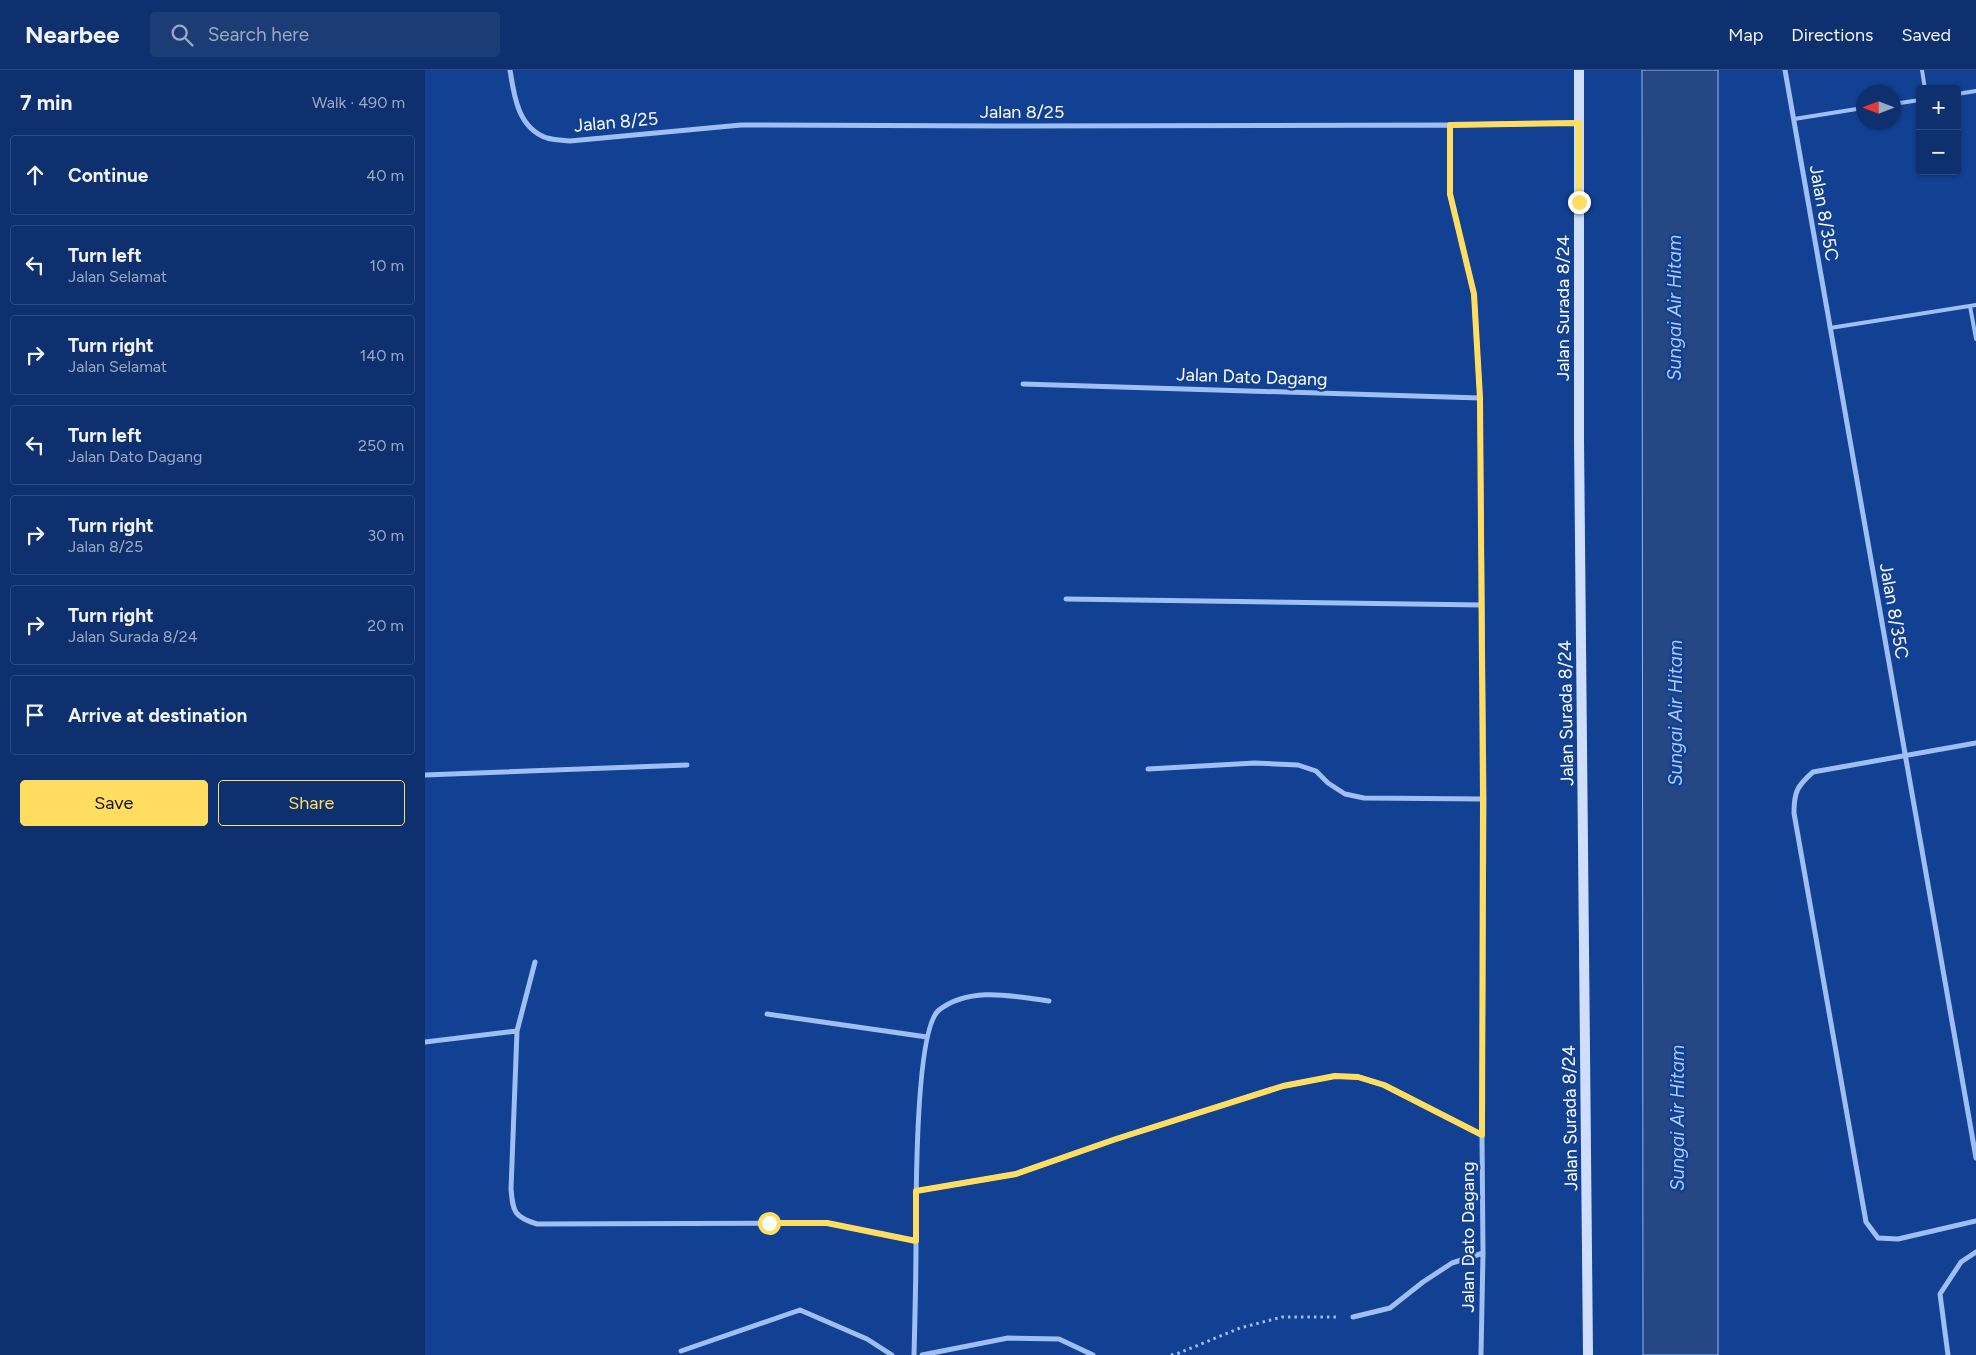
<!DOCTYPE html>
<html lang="en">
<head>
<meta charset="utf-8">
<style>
	body { margin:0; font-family:Figtree,sans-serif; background:#1c3c76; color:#f1f3f6 }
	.controls { position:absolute; right:15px; top:15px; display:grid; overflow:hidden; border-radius:5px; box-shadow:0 1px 4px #0004 }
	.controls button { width:45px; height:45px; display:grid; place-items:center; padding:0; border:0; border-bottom:1px solid #2e4b81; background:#0e306e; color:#f1f3f6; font:25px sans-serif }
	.compass { position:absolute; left:1431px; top:15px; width:45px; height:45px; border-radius:50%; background:#0e306e; box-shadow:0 1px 4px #0004; rotate:270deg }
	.stop { position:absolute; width:15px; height:15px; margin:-11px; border:4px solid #ffdd60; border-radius:50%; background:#fff }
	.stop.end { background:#ffdd60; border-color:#fff; box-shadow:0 1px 5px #0008 }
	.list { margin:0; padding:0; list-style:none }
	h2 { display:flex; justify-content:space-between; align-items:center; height:65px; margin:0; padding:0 20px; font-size:21px }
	h2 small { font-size:16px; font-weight:400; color:#9ba9c2 }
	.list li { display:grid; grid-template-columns:32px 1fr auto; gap:15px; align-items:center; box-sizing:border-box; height:80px; margin:0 10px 10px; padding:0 10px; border:1px solid #2e4b81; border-radius:5px }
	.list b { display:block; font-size:19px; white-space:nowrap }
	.list p { margin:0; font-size:16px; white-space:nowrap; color:#9ba9c2 }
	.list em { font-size:16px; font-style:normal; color:#9ba9c2 }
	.actions { display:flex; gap:10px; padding:15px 20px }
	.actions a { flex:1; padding:11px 0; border:1px solid #ffdd60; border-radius:5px; text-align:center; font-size:18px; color:#ffdd60 }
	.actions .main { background:#ffdd60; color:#111 }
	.icon { flex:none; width:28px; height:28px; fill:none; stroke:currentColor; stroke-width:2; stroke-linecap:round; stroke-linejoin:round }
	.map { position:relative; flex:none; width:1551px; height:1285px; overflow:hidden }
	header { display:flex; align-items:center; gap:30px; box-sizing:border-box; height:70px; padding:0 25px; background:#0e306e; border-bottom:1px solid #2e4b81 }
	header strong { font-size:24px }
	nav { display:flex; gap:28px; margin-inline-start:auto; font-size:18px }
	.search { width:350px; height:45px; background:#1c3c76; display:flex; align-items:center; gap:12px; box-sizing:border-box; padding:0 18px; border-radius:5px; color:#9ba9c2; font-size:19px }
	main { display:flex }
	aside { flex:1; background:#0e306e }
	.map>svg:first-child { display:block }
	.water { fill:#254784; stroke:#91b8f6 }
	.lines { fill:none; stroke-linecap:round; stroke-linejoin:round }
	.path { stroke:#9fbef2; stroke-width:3; stroke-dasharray:2.5 4; stroke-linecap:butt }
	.lane { stroke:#9fbef2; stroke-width:4 }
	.street { stroke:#9fbef2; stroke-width:5 }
	.secondary { stroke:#cedefc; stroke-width:10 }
	.route { stroke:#ffdd60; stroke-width:6 }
	.labels { text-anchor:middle; stroke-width:5; stroke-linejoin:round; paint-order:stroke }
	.street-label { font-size:18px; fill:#fff; stroke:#124092 }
	.water-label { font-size:19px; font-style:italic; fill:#abc9f9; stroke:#124092 }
</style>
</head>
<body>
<header>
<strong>Nearbee</strong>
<div class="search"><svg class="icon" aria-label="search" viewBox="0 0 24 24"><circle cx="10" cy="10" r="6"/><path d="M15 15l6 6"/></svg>Search here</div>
<nav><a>Map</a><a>Directions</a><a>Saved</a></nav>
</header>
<main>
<aside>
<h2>7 min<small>Walk · 490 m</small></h2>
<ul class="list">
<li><svg class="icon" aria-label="ahead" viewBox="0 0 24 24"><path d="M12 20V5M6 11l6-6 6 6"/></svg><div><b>Continue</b></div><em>40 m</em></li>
<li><svg class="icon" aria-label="left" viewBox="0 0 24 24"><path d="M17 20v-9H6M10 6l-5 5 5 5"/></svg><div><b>Turn left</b><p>Jalan Selamat</p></div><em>10 m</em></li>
<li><svg class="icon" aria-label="right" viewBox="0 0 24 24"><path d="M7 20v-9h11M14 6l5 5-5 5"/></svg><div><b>Turn right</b><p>Jalan Selamat</p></div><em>140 m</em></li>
<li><svg class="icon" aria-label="left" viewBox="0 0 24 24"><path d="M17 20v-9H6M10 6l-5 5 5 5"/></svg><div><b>Turn left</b><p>Jalan Dato Dagang</p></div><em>250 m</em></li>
<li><svg class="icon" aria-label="right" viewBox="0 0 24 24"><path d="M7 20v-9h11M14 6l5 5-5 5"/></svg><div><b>Turn right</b><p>Jalan 8/25</p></div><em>30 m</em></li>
<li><svg class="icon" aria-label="right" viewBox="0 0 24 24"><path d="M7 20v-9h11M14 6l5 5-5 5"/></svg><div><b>Turn right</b><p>Jalan Surada 8/24</p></div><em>20 m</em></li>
<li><svg class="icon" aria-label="arrive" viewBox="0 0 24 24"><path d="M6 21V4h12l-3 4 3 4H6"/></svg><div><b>Arrive at destination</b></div></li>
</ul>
<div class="actions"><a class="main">Save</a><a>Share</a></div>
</aside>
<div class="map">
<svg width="1551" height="1285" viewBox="0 0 1551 1285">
	<rect width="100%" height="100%" fill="#124092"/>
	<path class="water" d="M1217,0H1293V1285H1218Z"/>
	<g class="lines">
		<path class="path" d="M746,1285L754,1283L815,1258L857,1247H913"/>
		<path class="lane" d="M1497,0L1500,19
			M1532,24L1551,21
			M1468,34L1495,30
			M1369,49L1438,38
			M1545,236L1551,269
			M1405,258L1551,235"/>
		<path class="street" d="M85,0C89,26 93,58 122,68C129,70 138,70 145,71L316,55L578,56L1025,55L1154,53
			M1360,0L1551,1088
			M1025,55V124L1049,224L1055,328L1059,729L1057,1065L1058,1183L1056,1285
			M598,314L1055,328
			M641,529L1057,535
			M1551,673L1388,702C1372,716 1369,722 1369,743L1441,1152L1453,1168L1473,1169L1551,1151
			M723,699L830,693L873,695L891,701L903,713L920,724L939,728L1059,729
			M0,705L262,695
			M342,944L502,967
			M92,961L86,1119C88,1142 89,1147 112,1154L402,1153L491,1171
			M0,972L92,961L110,892
			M491,1121L591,1104L691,1069L858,1016L910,1006L933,1007L959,1015L1057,1065
			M928,1247L965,1238L998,1212L1027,1193L1058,1183
			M256,1281L375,1240L442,1269L467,1285
			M489,1285C490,1247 491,1209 491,1171C491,1135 490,959 514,940C545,916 588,926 624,931
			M497,1285L583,1268L634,1269L668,1285
			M1523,1285L1515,1224L1536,1192L1551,1182"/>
		<path class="secondary" d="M1154,0V370L1163,1285"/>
	</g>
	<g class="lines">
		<path class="route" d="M344,1153H402L491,1171V1121L591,1104L691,1069L858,1016L910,1006L933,1007L959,1015L1057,1065L1058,729L1055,328L1049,224L1025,124V55L1154,53V132"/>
	</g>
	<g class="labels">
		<g class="street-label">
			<text x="597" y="48">Jalan 8/25</text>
			<text transform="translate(191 52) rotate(-5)" y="6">Jalan 8/25</text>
			<text transform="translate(1399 143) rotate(80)" y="6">Jalan 8/35C</text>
			<text transform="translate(1138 238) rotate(-90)" y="6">Jalan Surada 8/24</text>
			<text transform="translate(827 307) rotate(2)" y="6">Jalan Dato Dagang</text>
			<text transform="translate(1469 541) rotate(80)" y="6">Jalan 8/35C</text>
			<text transform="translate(1141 643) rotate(-91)" y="6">Jalan Surada 8/24</text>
			<text transform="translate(1145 1048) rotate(-91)" y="6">Jalan Surada 8/24</text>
			<text transform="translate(1043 1167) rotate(-90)" y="6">Jalan Dato Dagang</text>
		</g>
		<g class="water-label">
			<text transform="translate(1249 238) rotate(-90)" y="7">Sungai Air Hitam</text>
			<text transform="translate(1250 643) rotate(-90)" y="7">Sungai Air Hitam</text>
			<text transform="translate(1252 1048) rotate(-90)" y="7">Sungai Air Hitam</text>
		</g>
	</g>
</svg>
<div class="controls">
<button>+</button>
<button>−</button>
</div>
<svg class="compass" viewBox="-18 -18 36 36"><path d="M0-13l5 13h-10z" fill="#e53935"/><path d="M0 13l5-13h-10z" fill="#9ba9c2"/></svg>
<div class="stop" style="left:344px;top:1153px"></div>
<div class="stop end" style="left:1154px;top:132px"></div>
</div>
</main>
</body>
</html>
